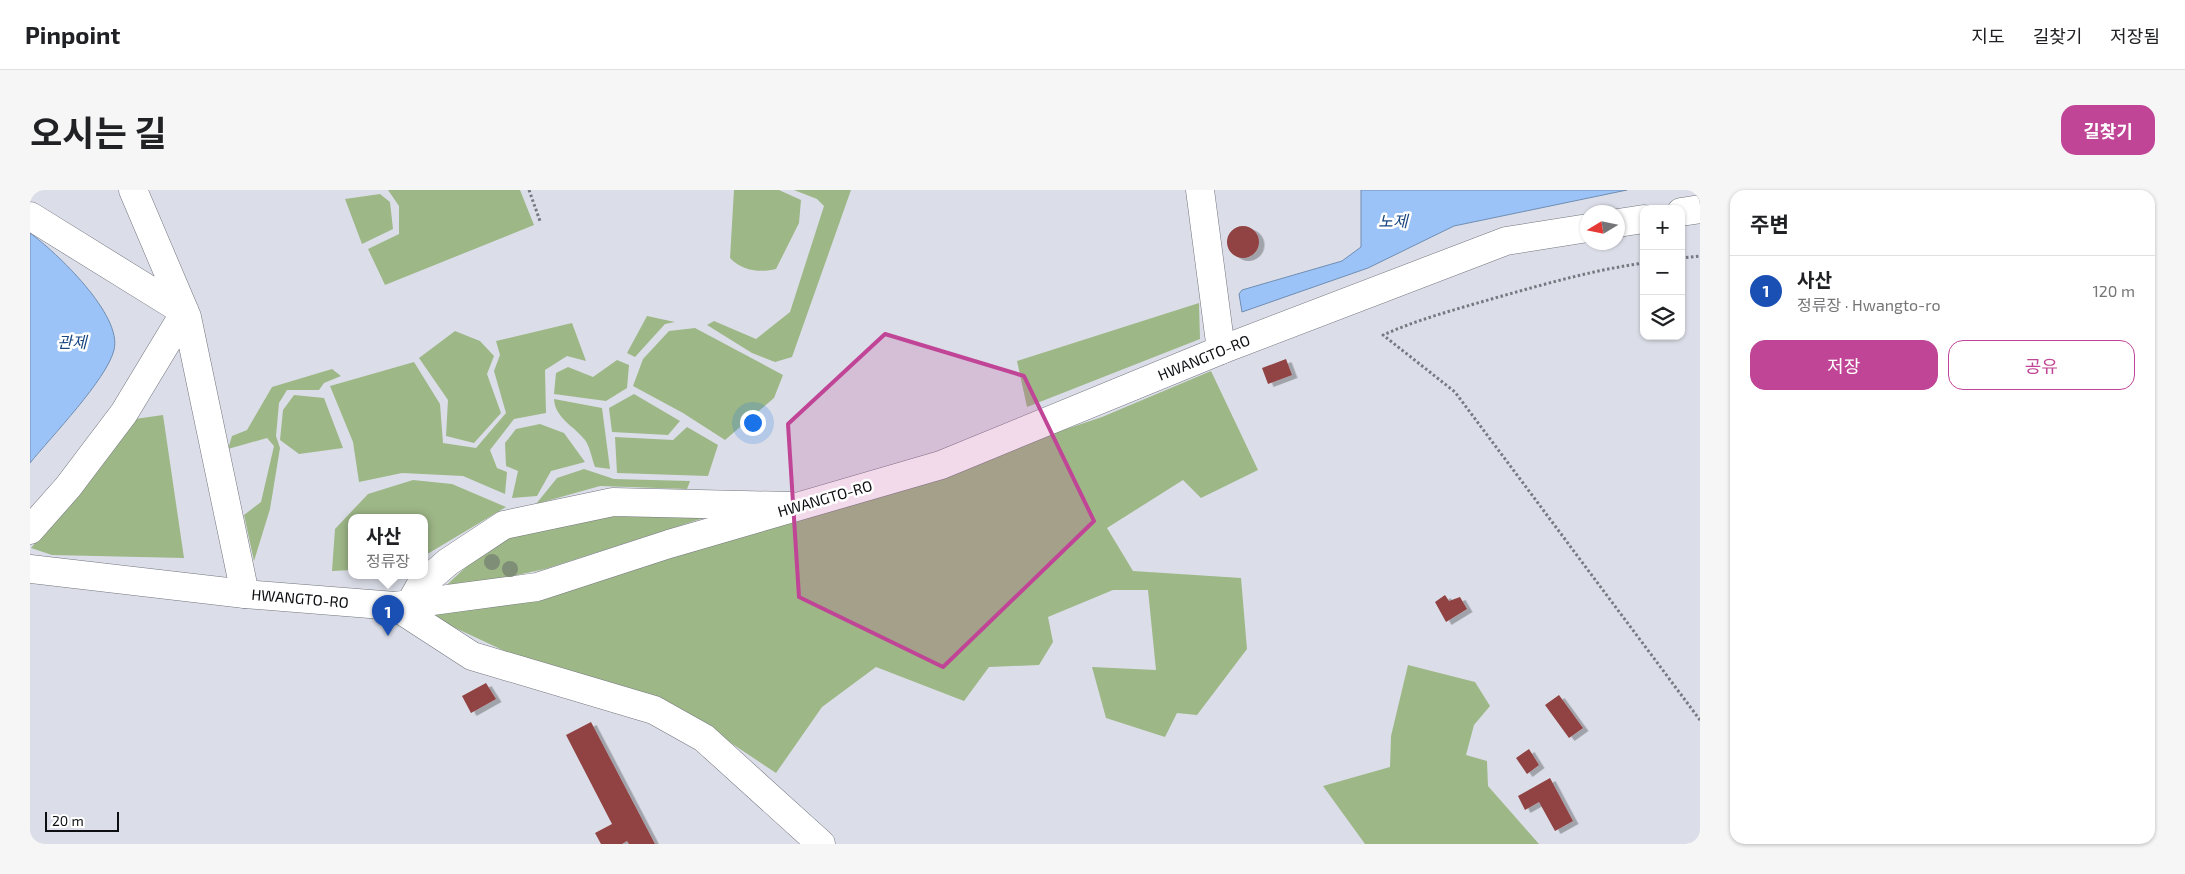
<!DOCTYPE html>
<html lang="ko">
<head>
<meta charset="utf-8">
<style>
	body { margin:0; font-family:"Exo 2","Noto Sans KR",sans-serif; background:#f6f6f6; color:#202124 }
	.controls { position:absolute; right:15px; top:15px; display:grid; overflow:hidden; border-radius:10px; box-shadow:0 1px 4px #0004 }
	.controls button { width:45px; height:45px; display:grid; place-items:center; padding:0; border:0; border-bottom:1px solid #e0e0e0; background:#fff; color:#202124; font:25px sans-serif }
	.compass { position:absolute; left:1550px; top:15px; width:45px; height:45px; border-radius:50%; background:#fff; box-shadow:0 1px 4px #0004; rotate:260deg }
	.scale { position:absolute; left:15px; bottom:12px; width:74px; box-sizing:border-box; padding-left:5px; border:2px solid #0d0e11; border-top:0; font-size:14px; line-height:18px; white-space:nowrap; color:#0d0e11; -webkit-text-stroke:4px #fff; paint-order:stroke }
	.you { position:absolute; left:722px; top:232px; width:18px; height:18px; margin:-12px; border:4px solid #fff; border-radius:50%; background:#1a73e8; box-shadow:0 0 0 8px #1a73e833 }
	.badge { display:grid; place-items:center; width:32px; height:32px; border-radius:50%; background:#c04596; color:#fff; font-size:16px; font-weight:700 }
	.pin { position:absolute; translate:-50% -41px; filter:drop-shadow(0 1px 2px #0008) }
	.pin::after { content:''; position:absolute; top:26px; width:18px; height:15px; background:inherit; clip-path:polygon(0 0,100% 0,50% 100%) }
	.popup { position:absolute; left:318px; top:324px; width:80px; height:65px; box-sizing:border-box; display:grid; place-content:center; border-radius:10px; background:#fff; filter:drop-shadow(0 1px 4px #0005); font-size:16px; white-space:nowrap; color:#757577 }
	.popup b { font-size:19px; color:#202124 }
	.popup::after { content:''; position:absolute; left:50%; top:100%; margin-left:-10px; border:10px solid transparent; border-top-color:#fff }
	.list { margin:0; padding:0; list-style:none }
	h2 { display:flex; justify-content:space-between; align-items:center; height:65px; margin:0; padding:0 20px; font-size:21px }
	h2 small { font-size:16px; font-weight:400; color:#757577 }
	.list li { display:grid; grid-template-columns:32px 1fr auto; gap:15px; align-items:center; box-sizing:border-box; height:70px; padding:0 20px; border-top:1px solid #e0e0e0 }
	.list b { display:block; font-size:19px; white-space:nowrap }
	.list p { margin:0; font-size:16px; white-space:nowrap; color:#757577 }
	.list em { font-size:16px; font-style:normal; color:#757577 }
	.actions { display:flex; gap:10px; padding:15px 20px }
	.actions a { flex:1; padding:11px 0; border:1px solid #c04596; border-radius:15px; text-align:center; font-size:18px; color:#c04596 }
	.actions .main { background:#c04596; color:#fff }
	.icon { flex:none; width:28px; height:28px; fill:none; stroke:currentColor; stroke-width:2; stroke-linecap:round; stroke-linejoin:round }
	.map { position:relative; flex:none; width:1670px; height:654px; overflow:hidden; border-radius:15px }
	header { display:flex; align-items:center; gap:30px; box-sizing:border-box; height:70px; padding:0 25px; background:#fff; border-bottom:1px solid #e0e0e0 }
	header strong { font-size:24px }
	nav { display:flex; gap:28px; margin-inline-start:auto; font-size:18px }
	.intro { display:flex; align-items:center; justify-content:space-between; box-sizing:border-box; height:120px; padding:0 30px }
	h1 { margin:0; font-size:35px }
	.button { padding:12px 22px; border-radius:15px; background:#c04596; color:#fff; font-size:18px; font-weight:700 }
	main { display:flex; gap:30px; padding:0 30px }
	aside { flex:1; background:#fff; border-radius:15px; box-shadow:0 1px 4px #0004 }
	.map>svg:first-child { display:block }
	.green { fill:#9eb787 }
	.water { fill:#9bc3f7; stroke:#708db2 }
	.building { fill:#914242; filter:url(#shadow) }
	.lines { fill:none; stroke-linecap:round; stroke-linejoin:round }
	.minor-casing { stroke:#72757e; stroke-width:29 }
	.major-casing { stroke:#72757e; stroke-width:29 }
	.path { stroke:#777980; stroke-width:3; stroke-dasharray:2.5 2.5; stroke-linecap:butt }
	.minor { stroke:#fff; stroke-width:28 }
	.major { stroke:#fff; stroke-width:28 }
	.tree { fill:#7f8e76 }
	.marked { fill:#c04596; fill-opacity:0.2; stroke:#c04596; stroke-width:4; stroke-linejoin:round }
	.labels { text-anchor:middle; stroke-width:5; stroke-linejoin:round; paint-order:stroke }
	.street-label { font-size:15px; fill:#0d0e11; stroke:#fff }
	.water-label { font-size:16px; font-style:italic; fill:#174680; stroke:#fff }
</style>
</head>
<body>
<header>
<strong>Pinpoint</strong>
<nav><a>지도</a><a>길찾기</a><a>저장됨</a></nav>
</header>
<div class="intro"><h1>오시는 길</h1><a class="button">길찾기</a></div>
<main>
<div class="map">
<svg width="1670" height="654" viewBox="0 0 1670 654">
	<defs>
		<filter id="shadow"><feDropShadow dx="5.5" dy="3" stdDeviation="0" flood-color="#0004"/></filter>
	</defs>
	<rect width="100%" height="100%" fill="#dbdee8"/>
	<path class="green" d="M358,0H490L504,35L355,95L338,59L369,44V16Z
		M704,0H749L771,10L769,33L746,79C730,83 712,81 700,68Z
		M764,0H821L762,167L745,172L722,163L677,135L684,131L726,149L760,122L794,16L787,9Z
		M350,4L360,12L363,39L332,54L315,9Z
		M1169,113L1170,149L997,217L987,171Z
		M617,126L645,132L635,134L605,167L597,163Z
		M542,133L556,171L537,166L515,180L516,223L484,229L460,260L467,278L477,282L475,304L433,286L372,283L329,292L323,252L300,196L384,172L410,214L413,253L446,258L476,223L464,181L470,165L466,151Z
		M665,138L753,185L744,208L695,250L653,223L603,196L613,169L639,141Z
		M425,141L450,151L464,166L457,184L471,223L444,253L416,246L418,210L389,168Z
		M587,170L599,175L597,198L576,211L524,204L526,183L538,177L563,187Z
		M302,179L311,186L294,193L289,200H257L249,213L246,246L250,258L240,319L224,371L214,325L231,312L244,256L237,248L198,259L202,246L217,240L242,197Z
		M1181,181L1228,280L1171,308L1153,290L1077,338L1103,381L1211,388L1217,459L1167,525L1147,523L1135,547L1076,528L1062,477L1126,480L1118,400H1083L1018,427L1023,452L1009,475L959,477L934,511L846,477L792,517L746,583L656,523L496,471L391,422L745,336L1072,227Z
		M604,204L650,231L638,245L582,242L579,218Z
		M264,205L294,208L313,258L269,264L250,250L253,220Z
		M524,209L572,218L580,279L565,277C562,269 560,257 555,250C544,236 525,228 524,209Z
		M133,225L154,368L22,365L1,358L68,277L98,230Z
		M510,234L534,243L555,272L521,281L507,306L482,308L488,281L476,276L475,253L486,239Z
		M657,237L688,255L678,286L587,283L585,247L643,250Z
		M554,279L584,289L660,291L657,299L570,296L506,314L527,288Z
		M383,290L422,294L476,317L394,366V327H322V380L302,381L305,339L338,304Z
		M572,324L677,327L515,379L409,402L449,365L481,345Z
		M1378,475L1445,492L1460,516L1444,535L1436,565L1457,571L1458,596L1509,654H1335L1293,596L1360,577L1361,546Z"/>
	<path class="water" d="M1331,0H1597L1424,36L1338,78L1212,122L1209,104L1212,100L1312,71L1331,57Z
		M0,43C26,62 93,125 84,160C77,189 21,247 0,273Z"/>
	<path class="building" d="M1197 52a16 16 0 1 1 32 0a16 16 0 1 1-32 0Z
		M1256,169L1262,185L1238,194L1232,178Z
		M1415,405L1419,411L1430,407L1437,419L1416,432L1405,412Z
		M456,493L466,509L441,523L432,506Z
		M1529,505L1553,538L1539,548L1515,515Z
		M561,532L625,654H599L597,651L592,654H571L565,643L582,634L536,545Z
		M1499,559L1509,575L1497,584L1486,568Z
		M1520,588L1543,631L1525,641L1509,612L1495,620L1488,606Z"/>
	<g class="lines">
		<g class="minor-casing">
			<path id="minor" d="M103,0L157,127L215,404
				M1170,0L1191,160
				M0,26L155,122L94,223L38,297L0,340
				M380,414L390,396L418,372L474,335L583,312L761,316
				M365,416L442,466L624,520L674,548L791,654"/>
		</g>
		<g class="major-casing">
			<path id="major" d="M1651,22L1670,19
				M1588,33L1614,29
				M0,379L215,404L365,416L507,397L639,354L911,275L1191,160L1476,51L1558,38"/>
		</g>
		<path class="path" d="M499,0L510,31
			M1651,68L1670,66
			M1614,73C1563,80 1515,94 1465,108C1427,119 1389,129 1353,145L1425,202L1670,530"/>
		<use href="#minor" class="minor"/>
		<use href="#major" class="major"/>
	</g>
	<g class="tree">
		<circle cx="462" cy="372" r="8"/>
		<circle cx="480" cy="379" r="8"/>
	</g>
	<path class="marked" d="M855,144L994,186L1064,331L913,477L769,407L758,234Z"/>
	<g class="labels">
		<g class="street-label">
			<text transform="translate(1174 168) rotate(-22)" y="5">HWANGTO-RO</text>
			<text transform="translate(795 309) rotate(-16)" y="5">HWANGTO-RO</text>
			<text transform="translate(270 409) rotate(5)" y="5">HWANGTO-RO</text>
		</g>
		<g class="water-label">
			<text x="1363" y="37">노제</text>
			<text x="42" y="158">관제</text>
		</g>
	</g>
</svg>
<div class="controls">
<button>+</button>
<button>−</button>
<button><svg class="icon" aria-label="layers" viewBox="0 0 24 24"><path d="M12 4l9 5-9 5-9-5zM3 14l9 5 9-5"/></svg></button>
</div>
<svg class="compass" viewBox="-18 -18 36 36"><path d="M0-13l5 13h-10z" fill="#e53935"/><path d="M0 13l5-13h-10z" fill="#757577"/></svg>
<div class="scale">20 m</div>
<div class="you"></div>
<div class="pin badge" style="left:358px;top:446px;background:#1a4fb4">1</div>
<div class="popup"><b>사산</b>정류장</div>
</div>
<aside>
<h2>주변<small></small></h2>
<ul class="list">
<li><span class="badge" style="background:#1a4fb4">1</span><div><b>사산</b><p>정류장 · Hwangto-ro</p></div><em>120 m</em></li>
</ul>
<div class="actions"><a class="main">저장</a><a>공유</a></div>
</aside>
</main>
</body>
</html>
